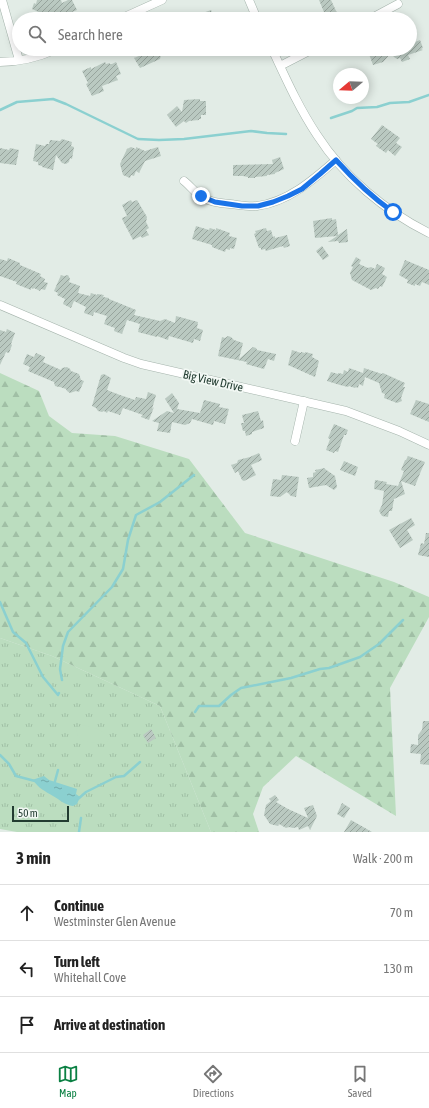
<!DOCTYPE html>
<html lang="en">
<head>
<meta charset="utf-8">
<style>
	body { margin:0; font-family:"Asap Condensed",sans-serif; background:#f2f2f2; color:#222 }
	.compass { position:absolute; left:333px; top:68px; width:36px; height:36px; border-radius:50%; background:#fff; box-shadow:0 2px 10px #0003; rotate:251deg }
	.scale { position:absolute; left:12px; bottom:10px; width:57px; box-sizing:border-box; padding-left:4px; border:2px solid #223c31; border-top:0; font-size:11px; line-height:14px; white-space:nowrap; color:#223c31; -webkit-text-stroke:3px #f2f8f4; paint-order:stroke }
	.stop { position:absolute; width:12px; height:12px; margin:-9px; border:3px solid #1a73e8; border-radius:50%; background:#fff }
	.stop.end { background:#1a73e8; border-color:#fff; box-shadow:0 1px 4px #0008 }
	.list { margin:0; padding:0; list-style:none }
	h2 { display:flex; justify-content:space-between; align-items:center; height:52px; margin:0; padding:0 16px; font-size:17px }
	h2 small { font-size:13px; font-weight:400; color:#767676 }
	.list li { display:grid; grid-template-columns:26px 1fr auto; gap:12px; align-items:center; box-sizing:border-box; height:56px; padding:0 16px; border-top:1px solid #e0e0e0 }
	.list b { display:block; font-size:15px; white-space:nowrap }
	.list p { margin:0; font-size:13px; white-space:nowrap; color:#767676 }
	.list em { font-size:13px; font-style:normal; color:#767676 }
	.icon { flex:none; width:22px; height:22px; fill:none; stroke:currentColor; stroke-width:2; stroke-linecap:round; stroke-linejoin:round }
	.map { position:relative; flex:none; width:429px; height:832px; overflow:hidden }
	.search { position:absolute; background:#fff; box-shadow:0 2px 10px #0003; left:12px; right:12px; top:12px; height:44px; display:flex; align-items:center; gap:10px; box-sizing:border-box; padding:0 14px; border-radius:22px; color:#767676; font-size:15px }
	.sheet { height:220px; background:#fff }
	nav { display:flex; justify-content:space-around; align-items:center; box-sizing:border-box; height:56px; border-top:1px solid #e0e0e0; background:#fff; font-size:11px; color:#767676 }
	nav a { display:grid; justify-items:center; gap:2px }
	nav .on { color:#0b8043 }
	.map>svg:first-child { display:block }
	.grass { fill:url(#grass-tufts) }
	.forest { fill:url(#forest-firs) }
	.green { fill:#bbddbf }
	.water { fill:url(#water-ripples) }
	.lines { fill:none; stroke-linecap:round; stroke-linejoin:round }
	.stream { stroke:#8bd0d0; stroke-width:2.5 }
	.building { fill:url(#building-hatch) }
	.minor-casing { stroke:#a5b4ac; stroke-width:9 }
	.minor { stroke:#fff; stroke-width:8 }
	.route { stroke:#1a73e8; stroke-width:5 }
	.labels { text-anchor:middle; stroke-width:3.5; stroke-linejoin:round; paint-order:stroke }
	.street-label { font-size:12px; fill:#223c31; stroke:#f2f8f4 }
</style>
</head>
<body>
<div class="map">
<svg width="429" height="832" viewBox="0 0 429 832">
	<defs>
		<pattern id="grass-tufts" width="24" height="20" patternUnits="userSpaceOnUse"><rect width="24" height="20" fill="#bbddbf"/><path d="M3 7l-1-3M5 7V3M7 7l1-3M15 17l-1-3M17 17v-4M19 17l1-3" fill="none" stroke="#a0bfa5"/></pattern>
		<pattern id="forest-firs" width="22" height="20" patternUnits="userSpaceOnUse"><rect width="22" height="20" fill="#bbddbf"/><path d="M5 1l3.5 6h-7zM16 11l3.5 6h-7z" fill="#a0bfa5"/></pattern>
		<pattern id="water-ripples" width="26" height="14" patternUnits="userSpaceOnUse"><rect width="26" height="14" fill="#8bd0d0"/><path d="M2 4q2-2 4 0t4 0M15 11q2-2 4 0t4 0" fill="none" stroke="#71aaa9"/></pattern>
		<pattern id="building-hatch" width="6" height="6" patternUnits="userSpaceOnUse"><rect width="6" height="6" fill="#bac9c1"/><path d="M-1 1l2-2M0 6l6-6M5 7l2-2" fill="none" stroke="#97a49d"/></pattern>
	</defs>
	<rect width="100%" height="100%" fill="#e2ece6"/>
	<path class="grass" d="M0,638L52,656L160,706L211,832H17L0,829Z"/>
	<path class="forest" d="M0,373L39,391L49,416L72,433L115,436L189,459L245,533L394,582L429,597V617L390,688L396,816L296,756L263,787L253,814L259,832H211L160,706L52,656L0,638Z"/>
	<path class="green" d="M85,725C94,728 105,730 109,739L107,743C103,745 86,742 81,739C78,737 77,734 76,730L78,727Z"/>
	<path class="water" d="M44,776L49,780L77,789L76,794L80,797L77,804L73,806C65,805 60,800 53,796C45,791 39,789 33,780L35,779Z"/>
	<g class="lines">
		<path class="stream" d="M0,110L17,102L53,99L66,104L138,139L159,140L184,139L251,131L267,133L286,134
			M331,118L352,111L357,108L377,107L390,103L409,102L429,95
			M0,602L13,632L26,643L43,677L58,695L59,693
			M62,680L60,669L63,646L68,632L112,587L123,569L128,540L136,515L160,502L194,475
			M195,712L199,706H219L231,695L241,688L291,678L320,669L329,668L360,657L379,644L403,620
			M0,755L9,764L16,776L35,781
			M54,785L58,770
			M78,799L86,792L116,777L124,776L140,762
			M79,832L81,818"/>
	</g>
	<path class="building" d="M37,0H61L62,3L68,0H72L77,10L59,17L52,15L50,19L46,17L45,19L39,17L41,13L32,9L34,3L36,4Z
		M319,0H331L337,13L326,17Z
		M211,10L212,13L228,18V19H186Z
		M410,30L415,42L420,40L423,48L421,49L423,50L408,55L410,59L402,62L400,58L397,59L394,57L392,52L383,62L373,65L369,54L378,50V49H410Z
		M142,49H161L164,54L161,55L160,59L140,68L134,58L144,54Z
		M105,62L106,64L110,63V64H112L116,62L121,74L116,76L118,80L102,86L104,91L92,96L86,84L88,83L82,71L91,67V69Z
		M200,99V101H206V115H201V119H199V120L189,121L186,123L184,121L176,127L167,115L177,106L182,112L184,100Z
		M382,125L400,138L396,143L402,147L395,156L388,150L386,153L376,146L378,144L371,139Z
		M62,139L72,142L71,146L74,147L72,159L70,158L69,162L66,164L62,163L56,155L53,170L42,167V166L38,165V162L33,161L36,144L45,146L46,144H49L50,140L60,141Z
		M131,147L136,149V147L145,151L158,147L161,156L145,161L139,173L136,171L134,176L131,175L130,178L123,175L120,164L127,149Z
		M0,148L9,150L10,148L19,150L16,165L0,163Z
		M280,157L284,169L275,173V174L267,175V176L255,177V178H248V177L243,176H233V165L273,164L272,160Z
		M131,200L132,202L137,200L147,217L146,222L149,228L146,230L149,235L142,238L141,236L133,240L123,221L122,218L127,216L122,205Z
		M332,218V220L336,219L338,235L347,229L348,242L339,243L338,241L328,242L337,236L315,238L313,221Z
		M196,226L209,230L210,228L216,230V228L230,233L229,236L237,238L234,249L230,248V250L226,249L225,252L212,247V245L192,239Z
		M266,228L267,231L271,230L273,237L275,236V238L287,235L290,246L284,248L283,246L266,251L265,249L261,250V248H259L254,234L256,233L255,231Z
		M322,246L329,256L323,260L316,251Z
		M356,257L361,260L359,264L368,268L371,267L375,269L377,264L385,268L382,274L387,277L382,287L380,286L378,289L376,288L371,290L352,280L350,273L353,267L351,266Z
		M8,258L20,263V265L41,274L40,276L45,279L44,282L48,283L45,290L41,289L40,291L34,288L33,289L31,288V290L16,284L17,282L0,276V259L7,261Z
		M405,260L429,270V285L422,282L420,286L415,284V286L407,283L408,280L399,275Z
		M61,275L64,276L68,275L70,279L69,282L80,286L78,293L90,296L91,293L97,295V294L104,295L103,297L109,298V299L136,310L134,315L160,321L165,319L175,323L176,316L198,322L197,328L203,330L200,341L194,339L193,343L169,336L168,340L157,336V337L138,332L140,324L127,320L122,334L114,331L115,328L104,324L107,316L94,312L93,316L84,313L86,307L74,301L71,308L63,304L65,299L57,295L58,293L54,291Z
		M7,329L15,333L11,344L12,345L9,353L6,352L0,365V330L6,332Z
		M228,336L231,337L234,340L243,343L239,359L253,347L256,348L257,350L276,354L274,361L268,359L264,369L246,364L247,362L218,356L222,337L225,338Z
		M292,350L301,353V352L305,353V352L313,354L312,357L319,361L315,377L288,365Z
		M36,353L45,357L43,362L61,370L62,368L67,367L70,369L71,371L79,374L81,380L84,381L79,392L76,391L70,393L67,391L66,389L60,387H59L55,386L54,382L28,371L30,367L23,364L27,354L34,357Z
		M349,368L363,373L364,368L382,374L383,373L405,383L403,387H405L401,398L402,401L397,403L384,398L385,394L382,393L379,383L365,377L363,386L359,384L358,388L356,387L355,388L349,386L348,387L340,385L327,381L331,372L338,374V373L343,374L344,370L348,372Z
		M104,374L111,378L107,390L120,395L135,400L136,397L146,399L148,392L156,395L152,409L154,407L149,420L141,417L143,415L123,408L120,415L108,411L107,413L104,411L102,412L98,411L96,408L92,406L101,375Z
		M172,393L179,403L177,409L200,413L204,400L220,404L219,407L229,409L225,424L214,421L213,425L192,419L190,423L185,425L172,422L170,433L157,431L159,423L152,421L167,411L174,413L165,399Z
		M416,400L429,404V422L410,414Z
		M258,411L261,421L263,420L264,428L252,432V434L246,436L245,431H243L241,423H244L242,415Z
		M334,424L348,430L346,435H344L338,452L335,451L334,453L326,450L330,439L328,438Z
		M259,453L262,460L251,465L256,475L244,481L242,480L238,471L235,473L231,465L237,463L238,460L250,457Z
		M408,456L425,462L421,471L415,486L401,481L405,494L394,499L392,511H389L388,517L382,516L379,511L382,505L384,491L374,489L375,480L387,482L386,484L398,486L404,471L401,470L405,460H406Z
		M344,461L358,467L355,476L340,470Z
		M325,468V469L335,476L337,487L334,490L326,485L309,488L307,478L313,477V473L316,472L315,470Z
		M282,475L299,477L296,497L291,496L287,492L280,497L270,496L273,479L281,480Z
		M411,518L415,525L407,530L413,540L400,548L389,530Z
		M426,533H429V557L418,555L421,543L424,544Z
		M423,721H429V765L420,764L421,754L410,753L411,744L418,745V735L422,730Z
		M151,729L156,738L148,743L143,735Z
		M275,795L279,800L276,802L288,809L308,818L304,808L313,805L317,816L310,830L308,826L299,830L298,827L293,828L289,827L286,828L279,824L278,826L270,824L264,815L266,805L271,801L269,799Z
		M342,803L350,808L344,818L337,814Z
		M351,820L372,832H344Z"/>
	<g class="lines">
		<g class="minor-casing">
			<path id="minor" d="M2,0L19,60
				M249,0L257,19
				M120,19L162,0
				M370,19L398,4
				M272,49C286,79 299,108 317,135C344,177 385,211 429,233
				M0,62C20,62 39,57 57,49
				M280,66L313,49
				M184,181C190,186 195,192 200,196C209,202 219,203 230,204C239,205 248,207 257,206C288,202 313,180 336,160
				M0,305L124,358L141,364L346,411L399,431L429,445
				M295,441L304,401"/>
		</g>
		<use href="#minor" class="minor"/>
	</g>
	<g class="lines">
		<path class="route" d="M201,196L215,202L242,206H258L273,202L288,196L302,189L320,174L336,160C353,179 372,197 393,212"/>
	</g>
	<g class="labels">
		<g class="street-label">
			<text transform="translate(213 381) rotate(13)" y="4">Big View Drive</text>
		</g>
	</g>
</svg>
<svg class="compass" viewBox="-18 -18 36 36"><path d="M0-13l5 13h-10z" fill="#e53935"/><path d="M0 13l5-13h-10z" fill="#767676"/></svg>
<div class="scale">50 m</div>
<div class="stop" style="left:393px;top:212px"></div>
<div class="stop end" style="left:201px;top:196px"></div>
<div class="search"><svg class="icon" aria-label="search" viewBox="0 0 24 24"><circle cx="10" cy="10" r="6"/><path d="M15 15l6 6"/></svg>Search here</div>
</div>
<section class="sheet">
<h2>3 min<small>Walk · 200 m</small></h2>
<ul class="list">
<li><svg class="icon" aria-label="ahead" viewBox="0 0 24 24"><path d="M12 20V5M6 11l6-6 6 6"/></svg><div><b>Continue</b><p>Westminster Glen Avenue</p></div><em>70 m</em></li>
<li><svg class="icon" aria-label="left" viewBox="0 0 24 24"><path d="M17 20v-9H6M10 6l-5 5 5 5"/></svg><div><b>Turn left</b><p>Whitehall Cove</p></div><em>130 m</em></li>
<li><svg class="icon" aria-label="arrive" viewBox="0 0 24 24"><path d="M6 21V4h12l-3 4 3 4H6"/></svg><div><b>Arrive at destination</b></div></li>
</ul>
</section>
<nav>
<a class="on"><svg class="icon" aria-label="map" viewBox="0 0 24 24"><path d="M3 6l6-2 6 2 6-2v14l-6 2-6-2-6 2zM9 4v14M15 6v14"/></svg>Map</a>
<a><svg class="icon" aria-label="directions" viewBox="0 0 24 24"><path d="M12 3l9 9-9 9-9-9zM9 14v-3h6M13 9l2 2-2 2"/></svg>Directions</a>
<a><svg class="icon" aria-label="saved" viewBox="0 0 24 24"><path d="M7 4h10v16l-5-4-5 4z"/></svg>Saved</a>
</nav>
</body>
</html>
